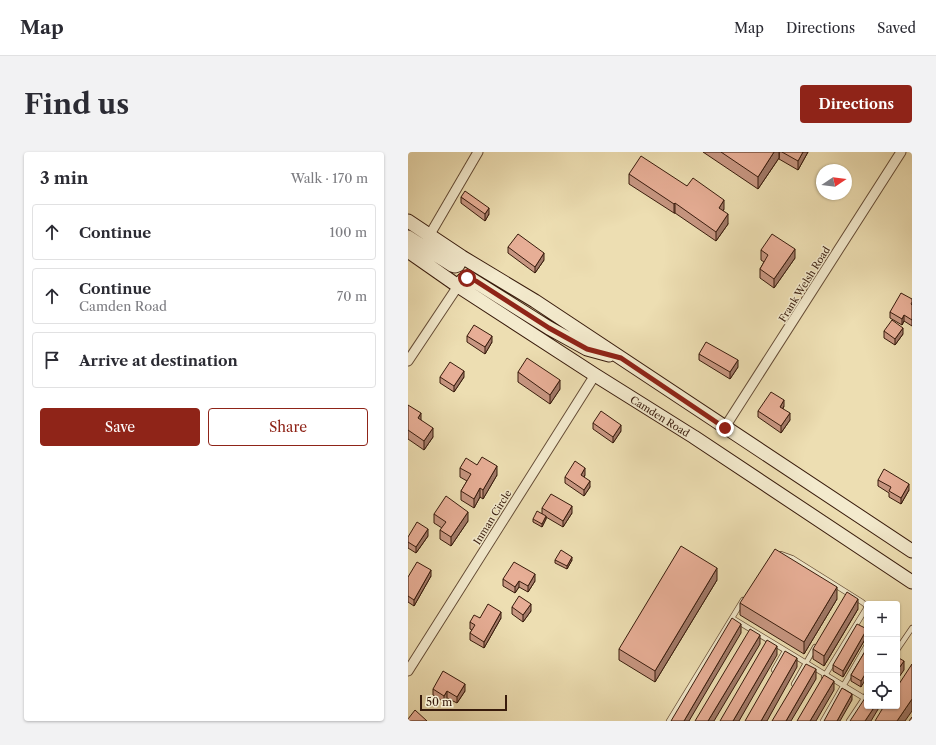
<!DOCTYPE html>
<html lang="en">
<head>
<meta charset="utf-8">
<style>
	body { margin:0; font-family:"Libre Caslon Text",serif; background:#f2f2f3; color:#2b2b33 }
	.controls { position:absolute; right:12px; bottom:12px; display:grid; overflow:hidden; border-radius:4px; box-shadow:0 1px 3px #0004 }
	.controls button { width:36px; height:36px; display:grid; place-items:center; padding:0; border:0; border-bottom:1px solid #e1e1e2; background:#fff; color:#2b2b33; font:20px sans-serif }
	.compass { position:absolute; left:408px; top:12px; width:36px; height:36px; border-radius:50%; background:#fff; box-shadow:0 1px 3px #0004; rotate:77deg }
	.scale { position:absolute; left:12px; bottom:10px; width:87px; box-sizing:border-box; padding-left:4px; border:2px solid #381b0c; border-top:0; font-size:11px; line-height:14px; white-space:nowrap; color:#381b0c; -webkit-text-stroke:3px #f3eacd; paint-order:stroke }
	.stop { position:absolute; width:12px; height:12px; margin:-9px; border:3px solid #8f2418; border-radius:50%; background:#fff }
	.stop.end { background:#8f2418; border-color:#fff; box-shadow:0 1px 4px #0008 }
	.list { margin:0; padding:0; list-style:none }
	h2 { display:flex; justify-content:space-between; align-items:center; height:52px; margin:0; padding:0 16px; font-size:17px }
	h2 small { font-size:13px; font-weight:400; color:#7c7c81 }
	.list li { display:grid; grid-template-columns:26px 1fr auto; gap:12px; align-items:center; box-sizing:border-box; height:56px; margin:0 8px 8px; padding:0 8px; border:1px solid #e1e1e2; border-radius:4px }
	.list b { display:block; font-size:15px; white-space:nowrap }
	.list p { margin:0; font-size:13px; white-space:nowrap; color:#7c7c81 }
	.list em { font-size:13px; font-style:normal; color:#7c7c81 }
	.actions { display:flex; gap:8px; padding:12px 16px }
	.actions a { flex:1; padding:9px 0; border:1px solid #8f2418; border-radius:4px; text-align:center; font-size:14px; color:#8f2418 }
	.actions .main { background:#8f2418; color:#fff }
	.icon { flex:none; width:22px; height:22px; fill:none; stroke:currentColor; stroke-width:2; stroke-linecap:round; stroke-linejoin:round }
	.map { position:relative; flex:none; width:504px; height:569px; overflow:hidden; border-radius:4px }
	header { display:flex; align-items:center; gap:24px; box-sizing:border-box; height:56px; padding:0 20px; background:#fff; border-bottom:1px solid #e1e1e2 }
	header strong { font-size:19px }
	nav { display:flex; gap:22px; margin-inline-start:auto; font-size:14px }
	.intro { display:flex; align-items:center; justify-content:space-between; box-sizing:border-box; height:96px; padding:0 24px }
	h1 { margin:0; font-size:28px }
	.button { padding:10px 18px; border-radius:4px; background:#8f2418; color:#fff; font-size:14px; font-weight:700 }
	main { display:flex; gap:24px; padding:0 24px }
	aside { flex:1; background:#fff; border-radius:4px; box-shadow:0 1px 3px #0004 }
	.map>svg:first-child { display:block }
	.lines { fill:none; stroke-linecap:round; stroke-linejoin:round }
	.service-casing { stroke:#654c36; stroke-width:6 }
	.minor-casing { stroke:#654c36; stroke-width:11 }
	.secondary-casing { stroke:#381b0c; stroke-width:15 }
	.service { stroke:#f3eacd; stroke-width:4.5 }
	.minor { stroke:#f3eacd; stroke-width:9 }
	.secondary { stroke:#f3eacd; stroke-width:13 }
	.wall { fill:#c79681; stroke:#381b0c }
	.shaded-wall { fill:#a27a69; stroke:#381b0c }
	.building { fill:#e7ae96; stroke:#381b0c }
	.route { stroke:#8f2418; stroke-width:5 }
	.labels { text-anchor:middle; stroke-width:3; stroke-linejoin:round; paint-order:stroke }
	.street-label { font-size:10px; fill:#381b0c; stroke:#f3eacd }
</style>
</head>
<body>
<header>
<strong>Map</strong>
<nav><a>Map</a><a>Directions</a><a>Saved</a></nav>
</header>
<div class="intro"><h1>Find us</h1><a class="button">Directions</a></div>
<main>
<aside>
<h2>3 min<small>Walk · 170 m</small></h2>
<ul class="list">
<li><svg class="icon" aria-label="ahead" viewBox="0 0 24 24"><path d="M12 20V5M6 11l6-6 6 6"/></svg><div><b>Continue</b></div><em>100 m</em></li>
<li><svg class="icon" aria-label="ahead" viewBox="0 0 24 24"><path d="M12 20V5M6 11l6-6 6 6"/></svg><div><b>Continue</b><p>Camden Road</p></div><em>70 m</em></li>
<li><svg class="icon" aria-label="arrive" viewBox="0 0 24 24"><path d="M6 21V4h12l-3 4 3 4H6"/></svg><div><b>Arrive at destination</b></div></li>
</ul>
<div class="actions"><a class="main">Save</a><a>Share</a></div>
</aside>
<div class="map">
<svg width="504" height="569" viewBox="0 0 504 569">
	<rect width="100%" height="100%" fill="#eddeb2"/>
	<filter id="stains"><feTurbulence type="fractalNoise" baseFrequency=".005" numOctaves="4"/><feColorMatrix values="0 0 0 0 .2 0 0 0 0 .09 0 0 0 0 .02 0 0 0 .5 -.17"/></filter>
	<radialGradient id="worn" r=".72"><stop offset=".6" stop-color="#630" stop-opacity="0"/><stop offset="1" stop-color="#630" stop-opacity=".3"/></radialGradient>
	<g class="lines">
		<g class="service-casing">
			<path id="service" d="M373,402L384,406L454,450L459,454
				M324,466L456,546
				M489,498L504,476
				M366,518L377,499
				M416,525L459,455
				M386,532L407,495
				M261,569L335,448
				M415,569L459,493
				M441,569L459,542"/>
		</g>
		<g class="minor-casing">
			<path id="minor" d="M21,84L70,0
				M0,209L50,134
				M317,275L493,0
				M0,519L187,223"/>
		</g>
		<g class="secondary-casing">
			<path id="secondary" d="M0,69L54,105L127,149L504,399
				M0,85L44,113L47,114L50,113L54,105
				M0,99L50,134L187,223L286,285L504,430
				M50,134L56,127H63L141,176L179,197L201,203"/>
		</g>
		<use href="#service" class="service"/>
		<use href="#minor" class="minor"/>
		<use href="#secondary" class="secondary"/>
	</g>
	<path class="wall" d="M295,0H371V6L350,37Z
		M371,0H400L390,18L371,7Z
		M221,22L279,34L316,57L315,59L320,72L308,89L267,61H266L221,32Z
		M53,45L81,62L77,69L53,51Z
		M100,95L136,108L127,121L100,101Z
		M353,98L387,106L366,136L352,126V117L356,110L353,108Z
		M504,147V174L496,169L494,173L482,166V160Z
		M476,179L495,182L487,193L476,186Z
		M59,184L84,190L77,202L59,190Z
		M291,202L330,215L322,227L291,208Z
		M110,220L152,237L142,252L110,230Z
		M32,225H56L46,240L32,231Z
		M0,253L13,268L25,285L16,298L0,287Z
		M376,254L375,257L382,268L373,281L350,265V259Z
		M185,271L213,279L205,291L185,277Z
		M69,313L89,323L75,347L72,345L66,356L53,348V339L59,329L52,325V316Z
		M177,323L176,325L182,335L176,344L157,331V325Z
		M470,328L501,338L493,352L481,345V341L470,334Z
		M134,356L164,361L155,375L138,365V367L134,375L125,370V367L134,362Z
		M26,362L60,369L43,394L32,387V378L34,376L26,371Z
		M20,384L8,401L0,396V385Z
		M147,408H164L159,417L147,411Z
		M23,424L6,454L0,450V425Z
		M95,427L127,429L120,440L111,435L107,441L95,434Z
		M309,428L247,530L211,508V497Z
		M429,447L396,502L332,463V451Z
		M104,455L123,459L115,470L104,462Z
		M450,457L416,514L405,507V497Z
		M72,466H93L76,496L62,488V481L64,478L62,477V470Z
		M459,484L435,525L425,519V513Z
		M459,496L453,535L443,529V523Z
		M25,537L57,539L49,551L39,546L36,550L25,543Z"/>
	<path class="shaded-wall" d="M366,0H371V6L350,37V25Z
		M395,0H400L390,18V9Z
		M316,48V57L311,65V56Z
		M267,51V61H266V52Z
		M81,56V62L77,69V62Z
		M320,62V72L308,89V80Z
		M387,97V106L366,136V127Z
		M136,101V108L127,121V115Z
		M496,163V169L494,173V167Z
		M495,176V182L487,193V187Z
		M84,184V190L77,202V195Z
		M330,208V215L322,227V220Z
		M56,219V225L46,240V234Z
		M152,228V237L142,252V243Z
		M376,248V254L372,261V255Z
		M13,261V271L10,266Z
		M382,261V268L373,281V274Z
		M213,273V279L205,291V285Z
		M25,276V285L16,298V289Z
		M89,314V323L75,347V338Z
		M177,316V323L173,329V323Z
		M182,329V335L176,344V338Z
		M501,332V338L493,352V346Z
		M72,336V345L66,356V347Z
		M164,354V361L155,375V369Z
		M60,360V369L43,394V385Z
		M138,364V367L134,375V372Z
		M20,377V384L8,401V395Z
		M164,405V408L159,417V414Z
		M309,416V428L247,530V519Z
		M23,418V424L6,454V448Z
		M127,422V429L120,440V434Z
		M111,429V435L107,441V435Z
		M429,435V447L396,502V490Z
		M450,447V457L416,514V504Z
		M123,452V459L115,470V463Z
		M93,460V466L76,496V490Z
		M333,472V481L281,569H276Z
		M459,477V484L435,525V519Z
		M352,483V492L306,569H300Z
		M369,494V503L331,569H325Z
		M389,506V515L359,569H353Z
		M496,509V518L489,528V519Z
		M408,517V527L383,569H378Z
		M459,519V525L453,535V529Z
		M426,529V538L408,569H402Z
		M57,532V539L49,551V545Z
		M39,539V546L36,550V544Z
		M444,542V548L432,569H429Z
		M504,547V559L497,569H489Z
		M467,554H472L463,569H457Z"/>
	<path class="building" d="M313,0H366L350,25Z
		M374,0H395L390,9Z
		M233,4L279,34L285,26L316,48L311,56L320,62L308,80L267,51L266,52L221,22Z
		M57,39L81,56L77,62L53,45Z
		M110,82L136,101L127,115L100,95Z
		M364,82L387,97L366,127L352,117L360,103L353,98Z
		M493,141L504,147V150L503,152L504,153V168L496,163L494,167L482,160Z
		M484,168L495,176L487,187L476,179Z
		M66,173L84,184L77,195L59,184Z
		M298,190L330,208L322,220L291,202Z
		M119,206L152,228L142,243L110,220Z
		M42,210L56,219L46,234L32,225Z
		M363,240L376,248L372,255L382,261L373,274L350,259Z
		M0,253L13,261L10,266L25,276L16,289L0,278Z
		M193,259L213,273L205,285L185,271Z
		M74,305L89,314L75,338L72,336L66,347L53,339L63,322L52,316L58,306L69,313Z
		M167,309L177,316L173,323L182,329L176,338L157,325Z
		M476,317L501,332L493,346L481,339L483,335L470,328Z
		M143,342L164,354L155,369L134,356Z
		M38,344L60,360L43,385L32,378L38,370L26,362Z
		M129,359L138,364L134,372L125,367Z
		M9,370L20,377L8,395L0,390V385Z
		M273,394L309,416L247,519L211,497Z
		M367,397L429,435L396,490L332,451Z
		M153,398L164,405L159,414L147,408Z
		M9,410L23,418L6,448L0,444V425Z
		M106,410L127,422L120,434L111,429L107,435L95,427Z
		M439,440L450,447L416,504L405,497Z
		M111,444L123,452L115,463L104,455Z
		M80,452L93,460L76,490L62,481L67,473L62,470L66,463L72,466Z
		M324,466L333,472L276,569H263Z
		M449,472L459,477L435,519L425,513Z
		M342,477L352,483L300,569H287Z
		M359,488L369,494L325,569H312Z
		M459,496V519L453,529L443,523Z
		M377,499L389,506L353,569H337Z
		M489,505L496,509L489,519Z
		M398,512L408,517L378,569H364Z
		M504,512V547L489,569H467L476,554H489V535Z
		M35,519L57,532L49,545L39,539L36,544L25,537Z
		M416,523L426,529L402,569H389Z
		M434,536L444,542L429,569H416Z
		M459,543V554H467L457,569H442Z
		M7,558L19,569H0V567Z
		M504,565V569H501Z"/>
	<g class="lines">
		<path class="route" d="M59,126L68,129L141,176L179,197L213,206L317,276"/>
	</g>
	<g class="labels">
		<g class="street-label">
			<text transform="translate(396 132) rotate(-58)" y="4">Frank Welsh Road</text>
			<text transform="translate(252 264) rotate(32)" y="4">Camden Road</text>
			<text transform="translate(84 365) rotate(-58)" y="4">Inman Circle</text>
		</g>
	</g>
	<rect width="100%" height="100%" filter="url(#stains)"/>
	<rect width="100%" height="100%" fill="url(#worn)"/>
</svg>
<div class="controls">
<button>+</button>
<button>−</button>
<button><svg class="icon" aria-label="locate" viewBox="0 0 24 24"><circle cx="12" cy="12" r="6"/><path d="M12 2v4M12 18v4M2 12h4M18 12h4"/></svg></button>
</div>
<svg class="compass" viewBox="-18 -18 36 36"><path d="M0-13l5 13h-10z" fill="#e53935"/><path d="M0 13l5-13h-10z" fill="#7c7c81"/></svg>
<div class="scale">50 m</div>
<div class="stop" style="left:59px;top:126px"></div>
<div class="stop end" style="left:317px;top:276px"></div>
</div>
</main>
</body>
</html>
